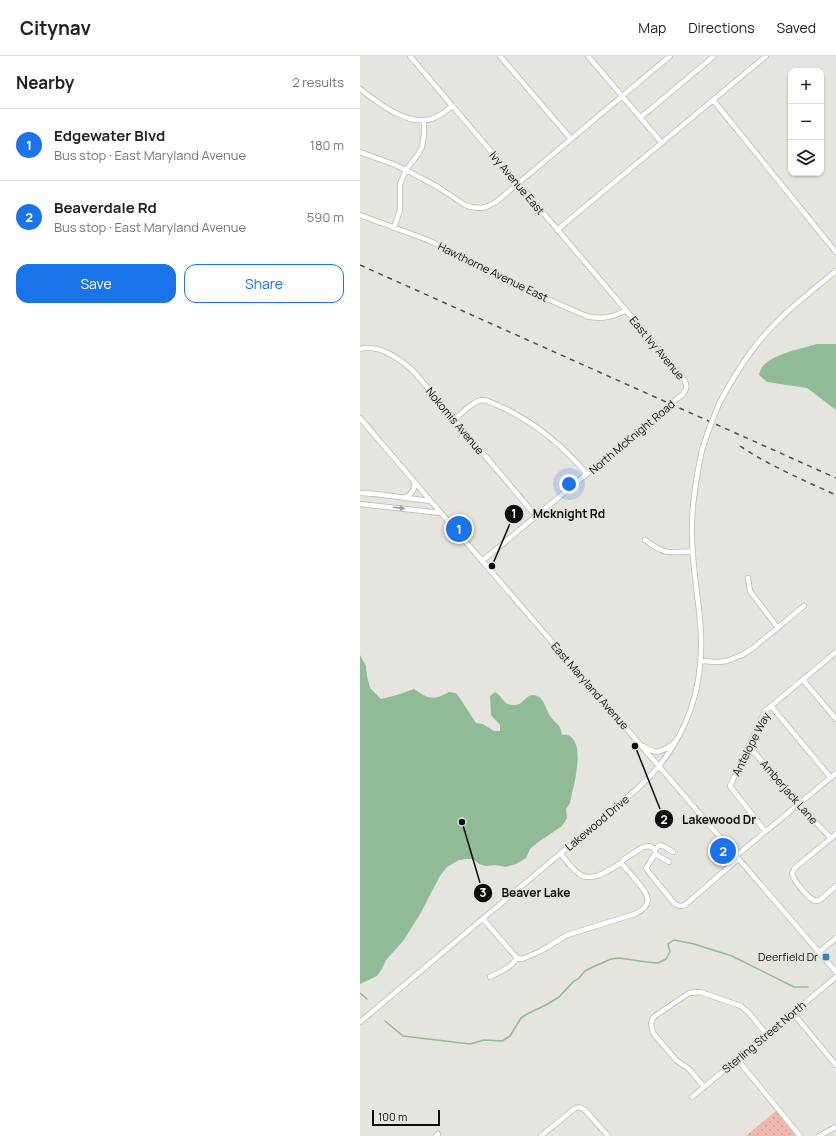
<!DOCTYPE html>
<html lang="en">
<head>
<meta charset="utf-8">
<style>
	body { margin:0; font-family:Manrope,sans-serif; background:#f6f6f6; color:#222 }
	.controls { position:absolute; right:12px; top:12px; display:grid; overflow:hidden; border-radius:8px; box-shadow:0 1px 3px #0004 }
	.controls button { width:36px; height:36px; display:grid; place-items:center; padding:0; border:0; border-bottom:1px solid #e0e0e0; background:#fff; color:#222; font:20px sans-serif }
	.scale { position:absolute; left:12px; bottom:10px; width:68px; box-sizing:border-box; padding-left:4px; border:2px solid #0d0d0b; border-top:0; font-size:11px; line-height:14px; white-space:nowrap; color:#0d0d0b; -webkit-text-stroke:3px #e6e4df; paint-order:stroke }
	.you { position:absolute; left:209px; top:428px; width:14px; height:14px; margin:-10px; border:3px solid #fff; border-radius:50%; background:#1a73e8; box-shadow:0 0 0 6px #1a73e833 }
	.badge { display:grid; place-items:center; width:26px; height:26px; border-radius:50%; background:#1a73e8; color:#fff; font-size:13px; font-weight:700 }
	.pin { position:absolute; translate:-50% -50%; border:2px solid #fff; box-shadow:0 1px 4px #0006 }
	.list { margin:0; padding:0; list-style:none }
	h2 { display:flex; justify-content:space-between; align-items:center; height:52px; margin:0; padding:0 16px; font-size:17px }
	h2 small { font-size:13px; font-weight:400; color:#767676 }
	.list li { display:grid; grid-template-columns:26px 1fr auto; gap:12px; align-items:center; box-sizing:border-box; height:72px; padding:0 16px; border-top:1px solid #e0e0e0 }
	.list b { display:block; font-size:15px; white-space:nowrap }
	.list p { margin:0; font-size:13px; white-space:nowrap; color:#767676 }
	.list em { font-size:13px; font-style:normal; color:#767676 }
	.actions { display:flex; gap:8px; padding:12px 16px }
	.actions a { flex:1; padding:9px 0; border:1px solid #1a73e8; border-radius:12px; text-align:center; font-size:14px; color:#1a73e8 }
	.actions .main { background:#1a73e8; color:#fff }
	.icon { flex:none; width:22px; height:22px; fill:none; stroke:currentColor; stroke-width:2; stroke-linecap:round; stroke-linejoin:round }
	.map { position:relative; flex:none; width:476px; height:1080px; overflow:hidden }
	header { display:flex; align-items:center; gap:24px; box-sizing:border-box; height:56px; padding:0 20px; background:#fff; border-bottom:1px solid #e0e0e0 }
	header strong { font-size:19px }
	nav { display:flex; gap:22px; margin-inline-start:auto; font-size:14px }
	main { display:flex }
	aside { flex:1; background:#fff }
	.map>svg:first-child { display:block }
	.grass { fill:url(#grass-dots) }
	.water { fill:#90bb96 }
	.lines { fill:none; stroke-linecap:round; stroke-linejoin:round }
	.stream { stroke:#90bb96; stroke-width:1.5 }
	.minor-casing { stroke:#bcbab6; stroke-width:6 }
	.minor { stroke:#fff; stroke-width:4.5 }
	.rail { stroke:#504f4c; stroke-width:1.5; stroke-dasharray:5 5; stroke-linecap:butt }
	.minor-bridge-casing { stroke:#bcbab6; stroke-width:6; stroke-linecap:butt }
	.minor-bridge { stroke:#fff; stroke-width:4.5 }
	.oneway { fill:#9e9e9d }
	.poi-dot { fill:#2f86b5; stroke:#e6e4df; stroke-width:1.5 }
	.labels { text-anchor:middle; stroke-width:4; stroke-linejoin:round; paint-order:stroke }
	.street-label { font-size:11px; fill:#0d0d0b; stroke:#e6e4df }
	.poi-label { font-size:11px; fill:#0d0d0b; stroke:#e6e4df; text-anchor:end }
	.leader { fill:none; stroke:#0d0d0b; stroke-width:1.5 }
	.callout-dot { fill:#0d0d0b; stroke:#e6e4df; stroke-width:1.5 }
	.mark-label { font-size:12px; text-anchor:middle; font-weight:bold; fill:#fff }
	.callout-label { font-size:12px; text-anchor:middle; font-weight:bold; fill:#0d0d0b; stroke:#e6e4df; stroke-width:4; stroke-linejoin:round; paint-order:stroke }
</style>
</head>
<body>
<header>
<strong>Citynav</strong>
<nav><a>Map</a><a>Directions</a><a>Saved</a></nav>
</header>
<main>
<aside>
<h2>Nearby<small>2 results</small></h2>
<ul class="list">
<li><span class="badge">1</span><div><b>Edgewater Blvd</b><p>Bus stop · East Maryland Avenue</p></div><em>180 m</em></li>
<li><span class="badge">2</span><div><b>Beaverdale Rd</b><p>Bus stop · East Maryland Avenue</p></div><em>590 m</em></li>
</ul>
<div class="actions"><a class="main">Save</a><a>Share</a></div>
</aside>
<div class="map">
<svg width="476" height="1080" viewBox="0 0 476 1080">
	<defs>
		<pattern id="grass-dots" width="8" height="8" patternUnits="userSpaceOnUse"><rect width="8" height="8" fill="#f0b8ae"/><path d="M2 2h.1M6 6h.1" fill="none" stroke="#cd9d94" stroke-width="1.8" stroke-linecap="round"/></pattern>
	</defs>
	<rect width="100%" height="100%" fill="#e6e4df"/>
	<path class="grass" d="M416,1055L437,1080H386Z"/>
	<path class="water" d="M457,288H476V354L447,332L407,326L399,319C400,315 401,312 403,310C415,297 441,293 457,288Z
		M0,599L6,610L7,620L10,632L21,643L37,639L54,633C69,643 73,645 89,636L96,637L101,644L116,667L123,668L134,675H140V669L131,659L130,640L135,636C143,641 143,649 154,649C162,650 165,640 172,639C184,638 186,655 191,661C197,670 200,666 202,679C205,679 208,678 211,681C225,692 213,731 210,747L206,753L207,762L202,770L177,787L170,793L166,802L156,808L145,811L136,809L126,810L119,808L113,803H106L99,804L87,811L80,820L59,860L43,885L26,904L22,913L17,920L0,928Z"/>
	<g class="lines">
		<path class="stream" d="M0,937L7,943
			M25,965L43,980L110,988L124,984L142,985L150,980L161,962L169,957L186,949L199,941L213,926L219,922L225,915L233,911L251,903L259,902L287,906L298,907L306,903L310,896L308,888L314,884L334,888L372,900L434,931H448"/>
		<g class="minor-casing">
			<path id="minor" d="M50,0L321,319C326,326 329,331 323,338L122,505
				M140,0L211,83
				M228,0L302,87
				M0,33C18,47 47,70 71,63C79,61 85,56 92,50
				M353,44L476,196
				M281,61L354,0
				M0,96L33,108L46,114L78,131L105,149L111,151L121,152L126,151L136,146L310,0
				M0,159L65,183L85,192L152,227L226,260C241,264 252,261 265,255
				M34,172L40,154V128L46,114L59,97L62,91L64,78V65
				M197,174L406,0
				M0,293C19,287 43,305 55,317L176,460
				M359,348C371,325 384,303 401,283C423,257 450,236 476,215
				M0,362L81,457L476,916
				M94,364C101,358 113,345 122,344C128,344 134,348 139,350C174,365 203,390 227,418
				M0,437L16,438L70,445
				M46,442C52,437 55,434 54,426
				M0,448L81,457
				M285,484C305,499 309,497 333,495
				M388,522L390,535L418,572
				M341,605L358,606L367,605L382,599L393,592L444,550
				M443,624L476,663
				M411,650L471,722
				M283,690C297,699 302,696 314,687
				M389,690L438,748L471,782
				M405,775L370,730L405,655L476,596
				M476,778L435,812L432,817C433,824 448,842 455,845L460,844L476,830
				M295,793L300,789L305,791L313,796
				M295,798L309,806
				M376,800L476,717
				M261,807L263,804L283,791L289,790L295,793V798L286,812L288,815L313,846C317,850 320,851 325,849L378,803
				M123,863L157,902L162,903L181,895L207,879L275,858C296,848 287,837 276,824C271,818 266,813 261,807C249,814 231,828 218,817C211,812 206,804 201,798
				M459,896L476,882
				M130,921C139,916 151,912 157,902
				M433,957L476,1009
				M0,966L277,733C321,693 343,641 341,581C340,547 332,513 332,479C331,450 336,422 342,394
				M378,1004L440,1080
				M344,1031L329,1013L316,1004L293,977L291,968L292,964L295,960L329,937L340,936L381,950L389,957L407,979
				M332,1041L476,921
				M76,1080L78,1078
				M181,1080L214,1053L219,1051L225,1054L248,1080
				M459,1080L476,1071"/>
		</g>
		<use href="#minor" class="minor"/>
		<path class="rail" d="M0,209L476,422
			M380,390C410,410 443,424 476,439"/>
		<g class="minor-bridge-casing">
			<path id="minor-bridge" d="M342,394L349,373L359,348"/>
		</g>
		<use href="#minor-bridge" class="minor-bridge"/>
	</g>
	<defs><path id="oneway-solid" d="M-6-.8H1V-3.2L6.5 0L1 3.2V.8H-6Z"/></defs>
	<use class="oneway" href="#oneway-solid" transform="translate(39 452) rotate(7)"/>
	<rect class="poi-dot" x="462" y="897" width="8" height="8" rx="2"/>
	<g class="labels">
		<g class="street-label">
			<text transform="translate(157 127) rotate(50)" y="4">Ivy Avenue East</text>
			<text transform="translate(133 216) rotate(26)" y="4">Hawthorne Avenue East</text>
			<text transform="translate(297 292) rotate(50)" y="4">East Ivy Avenue</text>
			<text transform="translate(95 365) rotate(50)" y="4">Nokomis Avenue</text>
			<text transform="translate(272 381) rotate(-40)" y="4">North McKnight Road</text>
			<text transform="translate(230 630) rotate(49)" y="4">East Maryland Avenue</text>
			<text transform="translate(391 688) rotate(-63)" y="4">Antelope Way</text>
			<text transform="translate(429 736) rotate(49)" y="4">Amberjack Lane</text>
			<text transform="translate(237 767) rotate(-40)" y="4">Lakewood Drive</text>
			<text transform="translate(404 981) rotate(-40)" y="4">Sterling Street North</text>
		</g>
		<g class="poi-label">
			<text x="458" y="905">Deerfield Dr</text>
		</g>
	</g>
	<path class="leader" d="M132 510L154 458M275 690L304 763M102 766L123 837"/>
	<g class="callout-dot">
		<circle cx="132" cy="510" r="4"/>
		<circle cx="275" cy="690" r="4"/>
		<circle cx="102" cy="766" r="4"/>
		<circle cx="154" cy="458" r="10"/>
		<circle cx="304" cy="763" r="10"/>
		<circle cx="123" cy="837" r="10"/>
	</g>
	<g class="mark-label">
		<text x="154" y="462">1</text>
		<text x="304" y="768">2</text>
		<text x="123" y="841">3</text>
	</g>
	<g class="callout-label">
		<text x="209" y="462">Mcknight Rd</text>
		<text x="359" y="768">Lakewood Dr</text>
		<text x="176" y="841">Beaver Lake</text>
	</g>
</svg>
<div class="controls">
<button>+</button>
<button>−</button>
<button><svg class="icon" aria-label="layers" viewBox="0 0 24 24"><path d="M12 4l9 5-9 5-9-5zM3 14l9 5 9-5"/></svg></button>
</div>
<div class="scale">100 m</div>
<div class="you"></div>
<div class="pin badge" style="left:99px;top:473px">1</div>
<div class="pin badge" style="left:363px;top:795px">2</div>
</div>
</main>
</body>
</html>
